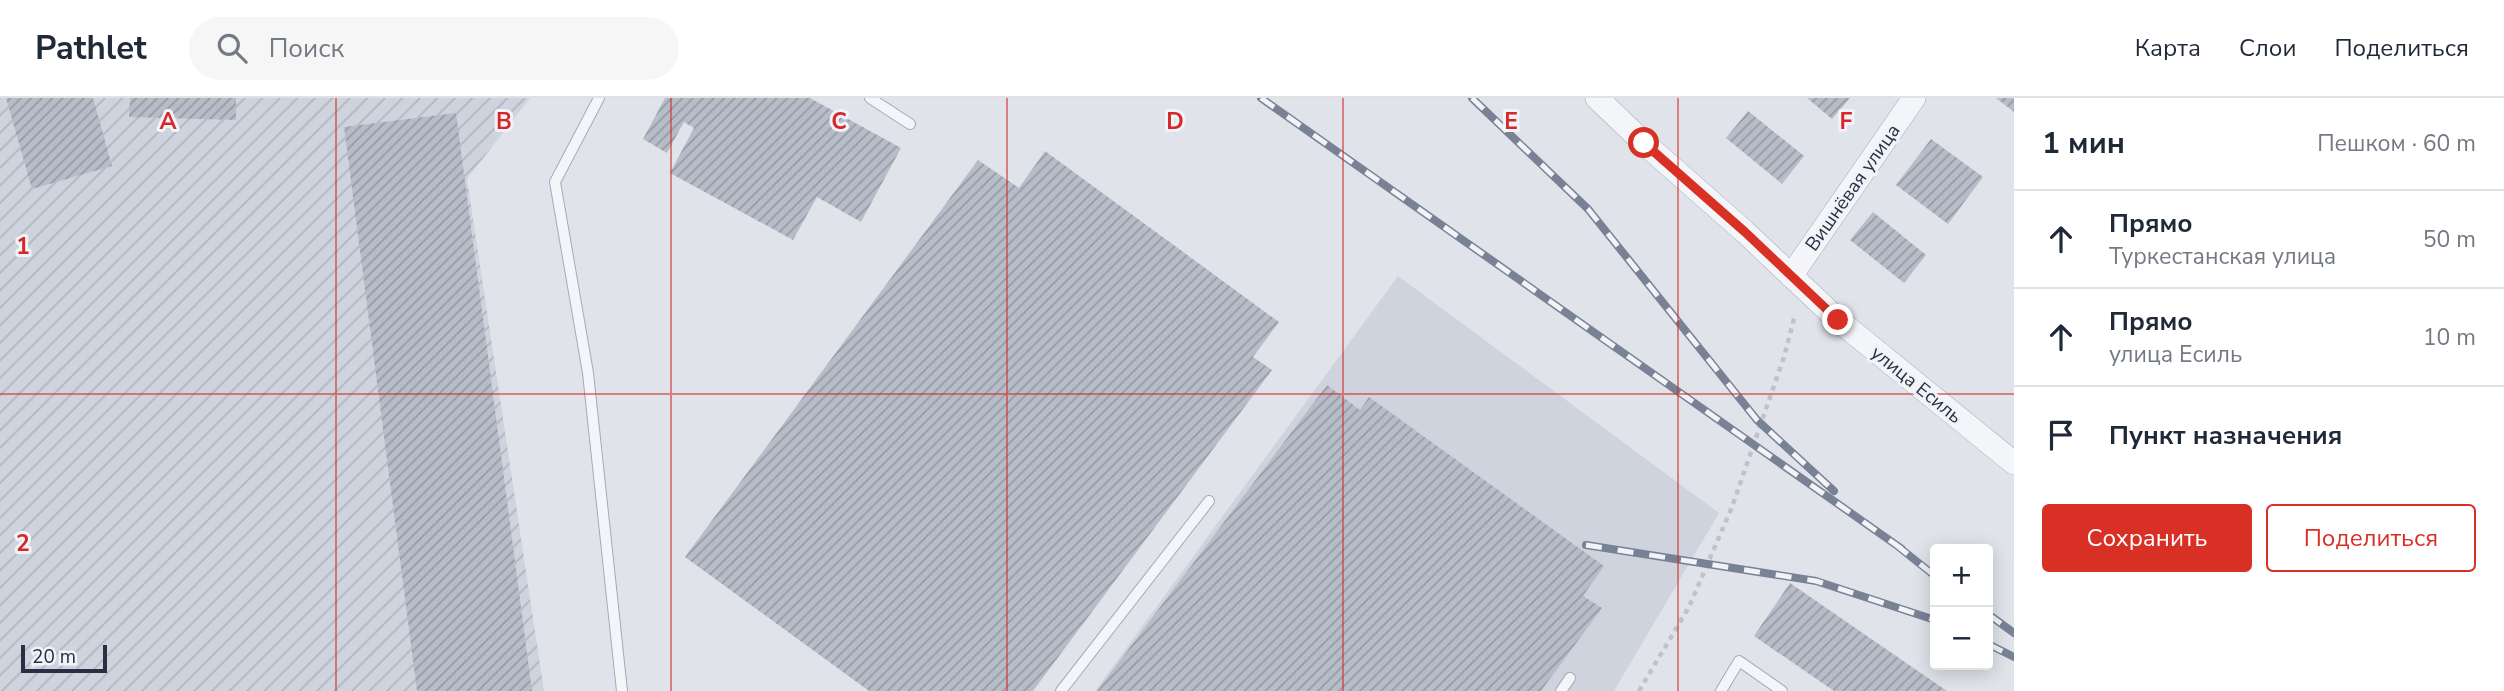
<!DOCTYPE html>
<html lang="ru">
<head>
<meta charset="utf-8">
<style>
	body { margin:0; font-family:"Nunito Sans",sans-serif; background:#f6f6f7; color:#1f2937 }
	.controls { position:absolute; right:21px; bottom:21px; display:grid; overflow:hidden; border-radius:7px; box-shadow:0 4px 18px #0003 }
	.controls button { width:63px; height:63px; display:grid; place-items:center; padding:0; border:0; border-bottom:2px solid #e0e1e3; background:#fff; color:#1f2937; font:35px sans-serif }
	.scale { position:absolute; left:21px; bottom:18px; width:86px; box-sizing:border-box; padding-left:7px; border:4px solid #273043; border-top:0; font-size:19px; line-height:24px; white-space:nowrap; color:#273043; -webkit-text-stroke:5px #f0f3f8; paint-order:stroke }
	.stop { position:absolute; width:21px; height:21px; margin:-16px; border:5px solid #d93025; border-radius:50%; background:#fff }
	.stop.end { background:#d93025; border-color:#fff; box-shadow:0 2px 7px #0008 }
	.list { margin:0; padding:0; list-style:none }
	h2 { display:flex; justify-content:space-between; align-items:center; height:91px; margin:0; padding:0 28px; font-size:30px }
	h2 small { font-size:23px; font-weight:400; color:#747a83 }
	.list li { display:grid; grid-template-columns:46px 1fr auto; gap:21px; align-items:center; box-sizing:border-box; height:98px; padding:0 28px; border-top:2px solid #e0e1e3 }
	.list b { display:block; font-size:26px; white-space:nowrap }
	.list p { margin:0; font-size:23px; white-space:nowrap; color:#747a83 }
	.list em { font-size:23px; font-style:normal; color:#747a83 }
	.actions { display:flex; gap:14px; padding:21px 28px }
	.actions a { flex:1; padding:16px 0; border:2px solid #d93025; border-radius:7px; text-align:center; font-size:24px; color:#d93025 }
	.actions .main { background:#d93025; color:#fff }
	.icon { flex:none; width:38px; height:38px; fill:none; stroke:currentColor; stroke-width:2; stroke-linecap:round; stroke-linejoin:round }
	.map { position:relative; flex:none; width:2014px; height:593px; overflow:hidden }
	header { display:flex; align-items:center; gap:42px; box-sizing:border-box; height:98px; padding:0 35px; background:#fff; border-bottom:2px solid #e0e1e3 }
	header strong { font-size:33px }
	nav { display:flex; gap:38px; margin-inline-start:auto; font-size:24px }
	.search { width:490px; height:63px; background:#f6f6f7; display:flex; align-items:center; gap:18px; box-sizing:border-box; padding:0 24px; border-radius:38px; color:#747a83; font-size:26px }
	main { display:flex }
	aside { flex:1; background:#fff }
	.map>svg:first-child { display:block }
	.built { fill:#ced3dd }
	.industrial { fill:url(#industrial-furrows) }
	.building { fill:url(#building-hatch) }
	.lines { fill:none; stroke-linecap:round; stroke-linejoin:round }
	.service-casing { stroke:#a5aab5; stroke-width:12 }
	.minor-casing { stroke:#a5aab5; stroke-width:24 }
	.path { stroke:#bfc2c9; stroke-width:4.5; stroke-dasharray:5 5; stroke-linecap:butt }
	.service { stroke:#f4f5f8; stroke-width:10 }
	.minor { stroke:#f4f5f8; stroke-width:23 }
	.rail-casing { stroke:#798295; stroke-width:8 }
	.rail { stroke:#f0f3f8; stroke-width:5; stroke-dasharray:16; stroke-linecap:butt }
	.route { stroke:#d93025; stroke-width:9 }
	.grid { fill:none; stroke:#d62828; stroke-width:2; stroke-opacity:0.55 }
	.labels { text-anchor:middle; stroke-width:6; stroke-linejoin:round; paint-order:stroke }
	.street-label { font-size:19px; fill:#273043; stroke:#f0f3f8 }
	.grid-label { font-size:23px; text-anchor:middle; font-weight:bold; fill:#d62828; stroke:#f0f3f8; stroke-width:6; stroke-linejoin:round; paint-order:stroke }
</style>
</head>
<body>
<header>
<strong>Pathlet</strong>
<div class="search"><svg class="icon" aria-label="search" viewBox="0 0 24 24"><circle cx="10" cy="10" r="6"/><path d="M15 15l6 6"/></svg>Поиск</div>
<nav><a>Карта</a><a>Слои</a><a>Поделиться</a></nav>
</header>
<main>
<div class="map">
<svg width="2014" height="593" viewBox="0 0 2014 593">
	<defs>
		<pattern id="industrial-furrows" width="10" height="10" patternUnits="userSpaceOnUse" patternTransform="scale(1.75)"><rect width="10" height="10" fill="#ced3dd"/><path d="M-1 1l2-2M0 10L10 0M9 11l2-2" fill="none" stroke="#b1b5bf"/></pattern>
		<pattern id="building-hatch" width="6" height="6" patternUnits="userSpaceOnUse" patternTransform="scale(1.75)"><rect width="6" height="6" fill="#b7bdc8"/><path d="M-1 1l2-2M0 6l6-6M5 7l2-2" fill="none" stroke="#959aa4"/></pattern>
	</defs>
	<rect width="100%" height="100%" fill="#e0e4ea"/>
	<path class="built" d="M1398,178L1719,415L1614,593H1095Z"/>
	<path class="industrial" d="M0,0H530L467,81L544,593H0Z"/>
	<path class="building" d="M6,0H93L112,68L32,91Z
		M130,0H236V22L129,19Z
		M665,0H810L901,50L861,124L817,99L793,142L670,75L694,30L684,24L667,55L643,41Z
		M1807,0H1850L1832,21Z
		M1996,0H2014V14Z
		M1748,13L1804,58L1782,86L1726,40Z
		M456,15L532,593H417L344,29Z
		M1931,41L1983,79L1948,126L1896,87Z
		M1045,53L1279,224L1253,259L1272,272L1033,593H869L685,459L978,62L1019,90Z
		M1873,114L1926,157L1904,185L1850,142Z
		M1327,287L1360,312L1369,299L1604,468L1583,498L1602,510L1541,593H1097Z
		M1790,485L1947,593H1834L1754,538Z"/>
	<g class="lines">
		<g class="service-casing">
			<path id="service" d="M599,0L555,84L588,275L622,593
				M870,0L910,26
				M1061,593L1209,403
				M1561,593L1570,580
				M1721,593L1739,563L1782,593"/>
		</g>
		<g class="minor-casing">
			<path id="minor" d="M1597,0L1644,45L1745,134L1838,222L2014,365
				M1791,178L1914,0"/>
		</g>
		<path class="path" d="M1639,593L1689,509L1732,409L1784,259L1795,217"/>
		<use href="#service" class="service"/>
		<use href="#minor" class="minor"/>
		<g class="rail-casing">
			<path id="rail" d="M1261,0L1902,451
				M1472,0L1588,111L1757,322L1834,393
				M1895,446L1935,478
				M1586,447L1816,483L1935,522
				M1988,516L2014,535
				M1988,546L2014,559"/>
		</g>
		<use href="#rail" class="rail"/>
	</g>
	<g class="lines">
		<path class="route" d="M1644,45L1745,134L1838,222"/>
	</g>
	<path class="grid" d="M336,0V593M671,0V593M1007,0V593M1343,0V593M1678,0V593M0,296H2014"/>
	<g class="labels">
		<g class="street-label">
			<text transform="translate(1852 89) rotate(-55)" y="7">Вишнёвая улица</text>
			<text transform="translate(1917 286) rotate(39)" y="7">улица Есиль</text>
		</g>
	</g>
	<g class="grid-label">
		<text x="168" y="31">A</text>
		<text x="504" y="31">B</text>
		<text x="839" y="31">C</text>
		<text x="1175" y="31">D</text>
		<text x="1511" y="31">E</text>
		<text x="1846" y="31">F</text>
		<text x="23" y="156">1</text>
		<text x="23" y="453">2</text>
	</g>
</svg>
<div class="controls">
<button>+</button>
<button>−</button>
</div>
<div class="scale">20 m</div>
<div class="stop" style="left:1644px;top:45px"></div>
<div class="stop end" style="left:1838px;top:222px"></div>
</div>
<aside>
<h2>1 мин<small>Пешком · 60 m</small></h2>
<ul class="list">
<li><svg class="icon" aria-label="ahead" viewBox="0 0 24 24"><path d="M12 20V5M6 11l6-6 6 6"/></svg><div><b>Прямо</b><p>Туркестанская улица</p></div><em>50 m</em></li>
<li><svg class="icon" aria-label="ahead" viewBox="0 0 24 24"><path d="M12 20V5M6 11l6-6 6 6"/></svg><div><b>Прямо</b><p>улица Есиль</p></div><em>10 m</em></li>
<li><svg class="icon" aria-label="arrive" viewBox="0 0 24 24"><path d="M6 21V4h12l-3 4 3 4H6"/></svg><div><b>Пункт назначения</b></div></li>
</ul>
<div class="actions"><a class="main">Сохранить</a><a>Поделиться</a></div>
</aside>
</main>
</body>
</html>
